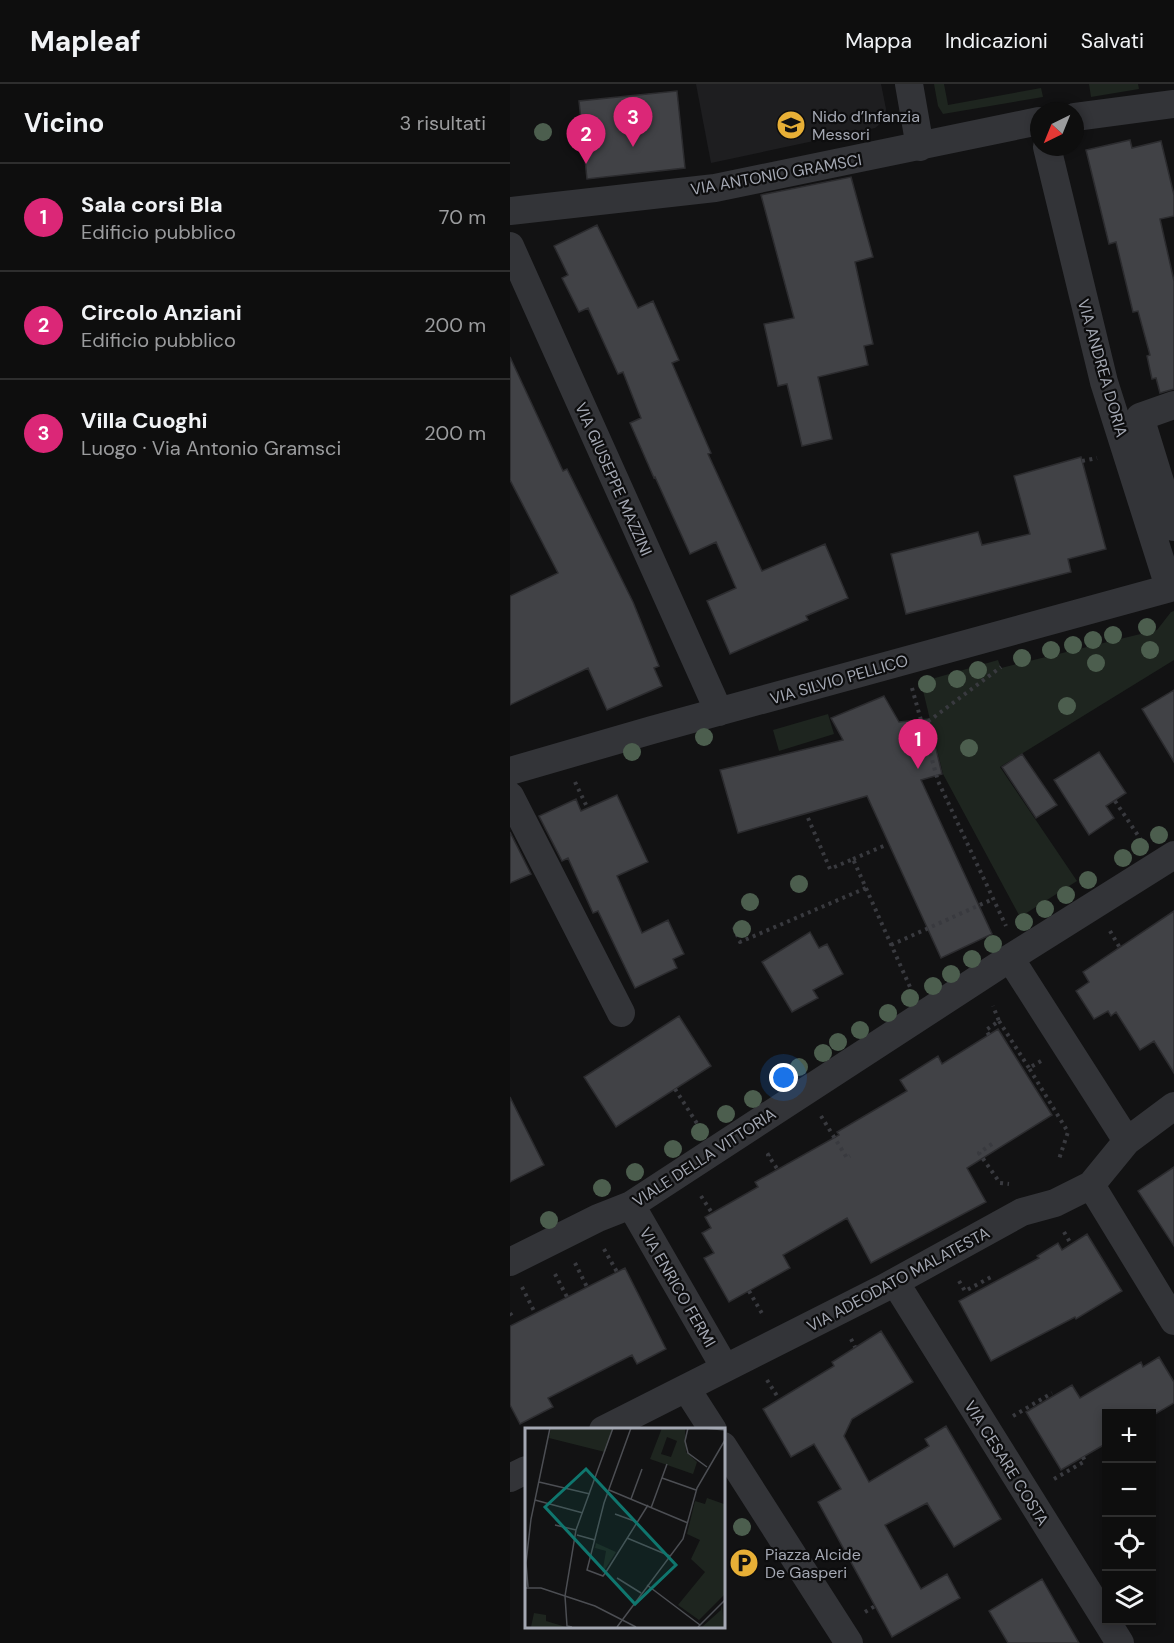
<!DOCTYPE html>
<html lang="it">
<head>
<meta charset="utf-8">
<style>
	body { margin:0; font-family:"DM Sans",sans-serif; background:#171717; color:#f1f3f6 }
	.controls { position:absolute; right:18px; bottom:18px; display:grid; overflow:hidden; border-radius:0px; box-shadow:0 3px 9px #0003 }
	.controls button { width:54px; height:54px; display:grid; place-items:center; padding:0; border:0; border-bottom:2px solid #2e2e2e; background:#0e0e0e; color:#f1f3f6; font:30px sans-serif }
	.compass { position:absolute; left:520px; top:18px; width:54px; height:54px; border-radius:50%; background:#0e0e0e; box-shadow:0 3px 9px #0003; rotate:223deg }
	.you { position:absolute; left:274px; top:994px; width:21px; height:21px; margin:-15px; border:4px solid #fff; border-radius:50%; background:#1a73e8; box-shadow:0 0 0 9px #1a73e833 }
	.badge { display:grid; place-items:center; width:39px; height:39px; border-radius:50%; background:#db2777; color:#fff; font-size:20px; font-weight:700 }
	.pin { position:absolute; translate:-50% -50px; filter:drop-shadow(0 2px 3px #0008) }
	.pin::after { content:''; position:absolute; top:32px; width:21px; height:18px; background:inherit; clip-path:polygon(0 0,100% 0,50% 100%) }
	.list { margin:0; padding:0; list-style:none }
	h2 { display:flex; justify-content:space-between; align-items:center; height:78px; margin:0; padding:0 24px; font-size:26px }
	h2 small { font-size:20px; font-weight:400; color:#9b9c9e }
	.list li { display:grid; grid-template-columns:39px 1fr auto; gap:18px; align-items:center; box-sizing:border-box; height:108px; padding:0 24px; border-top:2px solid #2e2e2e }
	.list b { display:block; font-size:22px; white-space:nowrap }
	.list p { margin:0; font-size:20px; white-space:nowrap; color:#9b9c9e }
	.list em { font-size:20px; font-style:normal; color:#9b9c9e }
	.icon { flex:none; width:33px; height:33px; fill:none; stroke:currentColor; stroke-width:2; stroke-linecap:round; stroke-linejoin:round }
	.map { position:relative; flex:none; width:664px; height:1559px; overflow:hidden }
	header { display:flex; align-items:center; gap:36px; box-sizing:border-box; height:84px; padding:0 30px; background:#0e0e0e; border-bottom:2px solid #2e2e2e }
	header strong { font-size:28px }
	nav { display:flex; gap:33px; margin-inline-start:auto; font-size:21px }
	main { display:flex }
	aside { flex:1; background:#0e0e0e }
	.map>svg:first-child { display:block }
	.built { fill:#1e1e20 }
	.green { fill:#1e251f }
	.building { fill:#414246; stroke:#2c2c2f; stroke-width:1.5 }
	.lines { fill:none; stroke-linecap:round; stroke-linejoin:round }
	.path { stroke:#393a3f; stroke-width:4; stroke-dasharray:3 4.5; stroke-linecap:butt }
	.street { stroke:#333438; stroke-width:28 }
	.tree { fill:#4c5e4e }
	.labels { text-anchor:middle; stroke-width:4.5; stroke-linejoin:round; paint-order:stroke }
	.poi-label { font-size:16px; fill:#a4a8b3; stroke:#0d0d0e; text-anchor:start }
	.street-label { font-size:16px; fill:#a4a8b3; stroke:#0d0d0e }
	.inset-road { fill:none; stroke:#4c4e53; stroke-width:1.5 }
	.view { fill:#0f766e; fill-opacity:0.15; stroke:#0f766e; stroke-width:3 }
	.inset-edge { fill:none; stroke:#a4a8b3; stroke-width:3 }
</style>
</head>
<body>
<header>
<strong>Mapleaf</strong>
<nav><a>Mappa</a><a>Indicazioni</a><a>Salvati</a></nav>
</header>
<main>
<aside>
<h2>Vicino<small>3 risultati</small></h2>
<ul class="list">
<li><span class="badge">1</span><div><b>Sala corsi Bla</b><p>Edificio pubblico</p></div><em>70 m</em></li>
<li><span class="badge">2</span><div><b>Circolo Anziani</b><p>Edificio pubblico</p></div><em>200 m</em></li>
<li><span class="badge">3</span><div><b>Villa Cuoghi</b><p>Luogo · Via Antonio Gramsci</p></div><em>200 m</em></li>
</ul>
</aside>
<div class="map">
<svg width="664" height="1559" viewBox="0 0 664 1559">
	<rect width="100%" height="100%" fill="#121213"/>
	<path class="built" d="M186,0H371L376,25L374,37L365,44L201,79Z"/>
	<path class="green" d="M424,0H434L438,21L531,4L533,13L433,30L428,22Z
		M579,0H628L629,5L581,13Z
		M664,527V576L490,683L567,797L510,833L433,690L411,598L488,576L491,584L647,546L661,528Z
		M318,630L324,650L269,667L263,646Z"/>
	<path class="building" d="M167,7L175,84L77,95L69,17Z
		M620,56L622,64L651,57L664,111V132L650,135L664,197V305L650,309L646,294L642,295L637,272L640,271L628,227L623,228L606,158L599,160L576,66Z
		M341,93L363,173L345,178L363,260L354,262L358,281L308,293L322,355L292,362L277,300L268,302L254,240L284,234L251,111Z
		M87,141L128,224L143,217L169,276L162,279L201,369L198,370L252,487L315,460L338,514L296,532L298,536L220,570L197,517L226,504L206,458L180,470L145,393L144,394L120,339L131,334L113,288L108,290L78,224L69,228L52,194L58,191L44,162Z
		M0,273L53,387L57,385L123,518L149,582L144,584L152,602L97,626L78,584L0,621V512L48,489L0,396Z
		M571,373L596,465L558,475L561,488L396,530L381,470L468,448L472,461L520,450L504,392Z
		M664,606V678L632,625Z
		M374,612L389,638L419,635L432,690L411,696L482,850L431,874L357,712L228,749L210,686L333,656L321,634Z
		M589,668L616,709L596,722L604,734L579,751L544,696Z
		M512,670L547,721L526,734L492,683Z
		M107,711L138,778L107,792L132,849L158,836L174,870L163,875L167,884L125,904L88,827L83,829L58,774L52,777L29,732L66,715L71,727Z
		M0,748L21,790L0,799Z
		M664,827V989L644,957L630,966L606,928L601,932L598,927L584,935L566,907L579,898L573,888Z
		M300,848L309,864L317,860L333,890L303,906L308,914L282,928L252,878Z
		M169,932L201,982L106,1043L74,993Z
		M488,945L542,1031L457,1084L476,1118L361,1179L337,1134L273,1171L280,1184L219,1218L194,1174L204,1169L192,1149L201,1144L195,1133L248,1103L245,1098L329,1051L327,1048L397,1007L390,996L428,972L432,980Z
		M0,1013L34,1081L0,1098Z
		M664,1083V1162L628,1107Z
		M577,1150L612,1207L566,1235L565,1233L481,1277L449,1217L529,1174L527,1172L548,1159L552,1166Z
		M115,1184L156,1265L127,1280L122,1271L38,1314L43,1323L10,1340L0,1321V1242Z
		M371,1247L403,1298L342,1335L334,1352L359,1398L419,1362L415,1355L436,1342L491,1435L444,1463L417,1419L375,1441L411,1505L437,1490L450,1514L382,1553L308,1418L331,1405L304,1360L281,1373L253,1325L324,1282L322,1278Z
		M649,1273L664,1298V1319L642,1332V1329H597V1359L551,1386L516,1328L562,1301L570,1314L631,1278L633,1283Z
		M532,1495L544,1516L569,1559H498L479,1527Z"/>
	<g class="lines">
		<path class="path" d="M572,377L587,374
			M402,604L428,697L496,842
			M412,642L491,583
			M65,698L78,725
			M605,717L631,756
			M298,734L320,785L343,775L400,903
			M343,775L376,761
			M224,843L230,858L356,804
			M600,847L610,864
			M381,861L483,815
			M489,937L519,984
			M479,951L476,946L489,937L483,922
			M531,977L519,984L558,1048L549,1075
			M165,1005L188,1041
			M311,1032L337,1074L340,1072
			M482,1060L469,1069L490,1099L499,1100
			M260,1070L258,1071L268,1086
			M191,1112L202,1129
			M554,1148L561,1160
			M94,1165L107,1188
			M65,1179L77,1203
			M45,1190L57,1213
			M449,1197L455,1207L483,1192
			M12,1203L25,1229
			M239,1207L254,1233
			M0,1229L2,1232
			M341,1255L345,1263
			M257,1296L269,1315
			M503,1332L542,1309
			M544,1395L575,1377L573,1373
			M355,1528L365,1522"/>
		<path class="street" d="M399,0L410,63
			M565,33L664,20
			M537,63L594,298L659,503
			M0,127L205,104L529,37
			M0,162L209,628
			M664,321L630,333L664,443
			M0,687L142,646L664,503
			M0,712L111,929
			M500,874L617,1057
			M581,1101L664,1237
			M121,1121L215,1284
			M0,1178L88,1134L121,1121L500,874L664,771
			M385,1198L610,1559
			M176,1304L203,1346
			M93,1346L374,1204L512,1128L545,1119L581,1101L617,1057L664,1022
			M213,1362L339,1559
			M0,1394L16,1386"/>
	</g>
	<g class="tree">
		<circle cx="33" cy="48" r="9"/>
		<circle cx="637" cy="543" r="9"/>
		<circle cx="603" cy="551" r="9"/>
		<circle cx="583" cy="556" r="9"/>
		<circle cx="563" cy="561" r="9"/>
		<circle cx="541" cy="566" r="9"/>
		<circle cx="640" cy="566" r="9"/>
		<circle cx="512" cy="574" r="9"/>
		<circle cx="586" cy="579" r="9"/>
		<circle cx="468" cy="586" r="9"/>
		<circle cx="447" cy="595" r="9"/>
		<circle cx="417" cy="600" r="9"/>
		<circle cx="557" cy="622" r="9"/>
		<circle cx="194" cy="653" r="9"/>
		<circle cx="459" cy="664" r="9"/>
		<circle cx="122" cy="668" r="9"/>
		<circle cx="649" cy="751" r="9"/>
		<circle cx="630" cy="763" r="9"/>
		<circle cx="613" cy="774" r="9"/>
		<circle cx="578" cy="796" r="9"/>
		<circle cx="289" cy="800" r="9"/>
		<circle cx="556" cy="811" r="9"/>
		<circle cx="240" cy="818" r="9"/>
		<circle cx="535" cy="825" r="9"/>
		<circle cx="514" cy="838" r="9"/>
		<circle cx="232" cy="845" r="9"/>
		<circle cx="483" cy="860" r="9"/>
		<circle cx="462" cy="875" r="9"/>
		<circle cx="441" cy="890" r="9"/>
		<circle cx="423" cy="902" r="9"/>
		<circle cx="400" cy="914" r="9"/>
		<circle cx="378" cy="929" r="9"/>
		<circle cx="350" cy="946" r="9"/>
		<circle cx="328" cy="958" r="9"/>
		<circle cx="313" cy="969" r="9"/>
		<circle cx="289" cy="983" r="9"/>
		<circle cx="243" cy="1015" r="9"/>
		<circle cx="216" cy="1030" r="9"/>
		<circle cx="190" cy="1048" r="9"/>
		<circle cx="163" cy="1065" r="9"/>
		<circle cx="125" cy="1088" r="9"/>
		<circle cx="92" cy="1104" r="9"/>
		<circle cx="39" cy="1136" r="9"/>
		<circle cx="232" cy="1443" r="9"/>
	</g>
	<defs>
		<g id="school-disc" transform="scale(1.5)"><circle r="9.5" fill="#e7af36" stroke="#0d0d0e"/><path d="M0-5L7-2L0 1L-7-2ZM-4 1L0 2.5L4 1V4Q0 6-4 4Z" fill="#111"/></g>
		<g id="parking-disc" transform="scale(1.5)"><circle r="9.5" fill="#e7af36" stroke="#0d0d0e"/><path d="M-3.5-5.5H1a3.5 3.5 0 0 1 0 7H-1V5.5H-3.5ZM-1-3.4V-.6H.8a1.4 1.4 0 0 0 0-2.8Z" fill="#111"/></g>
	</defs>
	<g fill-rule="evenodd">
		<use href="#school-disc" x="281" y="41"/>
		<use href="#parking-disc" x="234" y="1479"/>
	</g>
	<g class="labels">
		<g class="poi-label">
			<text x="302" y="38">Nido d’Infanzia<tspan x="302" dy="18">Messori</tspan></text>
			<text x="255" y="1476">Piazza Alcide<tspan x="255" dy="18">De Gasperi</tspan></text>
		</g>
		<g class="street-label">
			<text transform="translate(266 90) rotate(-10)" y="6">VIA ANTONIO GRAMSCI</text>
			<text transform="translate(593 284) rotate(74)" y="6">VIA ANDREA DORIA</text>
			<text transform="translate(104 395) rotate(66)" y="6">VIA GIUSEPPE MAZZINI</text>
			<text transform="translate(329 595) rotate(-16)" y="6">VIA SILVIO PELLICO</text>
			<text transform="translate(194 1073) rotate(-33)" y="6">VIALE DELLA VITTORIA</text>
			<text transform="translate(388 1195) rotate(-28)" y="6">VIA ADEODATO MALATESTA</text>
			<text transform="translate(168 1203) rotate(60)" y="6">VIA ENRICO FERMI</text>
			<text transform="translate(497 1379) rotate(58)" y="6">VIA CESARE COSTA</text>
		</g>
	</g>
	<g transform="translate(15 1344)">
		<rect width="200" height="200" fill="#121213"/>
		<path d="M26,0H88L80,24L24,10ZM137,0L160,1L161,24L172,34L168,46L125,31ZM142,9L152,13L146,29L136,26ZM182,70L199,76V167L174,192L153,177L180,144L166,131L175,112L162,106L170,73L180,76ZM71,115L91,124L77,146L81,123L70,120ZM197,177L199,199H177L196,182ZM9,185L21,187V193L41,199H6Z" fill="#1e251f" fill-rule="evenodd"/>
		<path class="inset-road" d="M163,0L160,13L163,25L182,39M179,0L200,2M137,50L171,62M14,54L65,66M84,62L163,95M106,71L117,41M10,72L58,85M126,80L142,36M90,86L112,94M30,97L51,102M52,107L70,112M102,110L145,128M81,144L78,148L62,142L79,75L106,0M81,144L123,77M92,150L116,165M122,157L175,197M3,159L1,135L6,91L25,0M0,160H16L70,178L111,199M47,199L42,198L40,168L51,102L88,0M92,199L158,111L172,60L200,12M173,199L200,172"/>
		<path class="view" d="M61,41L151,137L110,176L20,79Z"/>
		<rect width="200" height="200" class="inset-edge"/>
	</g>
</svg>
<div class="controls">
<button>+</button>
<button>−</button>
<button><svg class="icon" aria-label="locate" viewBox="0 0 24 24"><circle cx="12" cy="12" r="6"/><path d="M12 2v4M12 18v4M2 12h4M18 12h4"/></svg></button>
<button><svg class="icon" aria-label="layers" viewBox="0 0 24 24"><path d="M12 4l9 5-9 5-9-5zM3 14l9 5 9-5"/></svg></button>
</div>
<svg class="compass" viewBox="-18 -18 36 36"><path d="M0-13l5 13h-10z" fill="#e53935"/><path d="M0 13l5-13h-10z" fill="#9b9c9e"/></svg>
<div class="you"></div>
<div class="pin badge" style="left:408px;top:685px">1</div>
<div class="pin badge" style="left:76px;top:80px">2</div>
<div class="pin badge" style="left:123px;top:63px">3</div>
</div>
</main>
</body>
</html>
